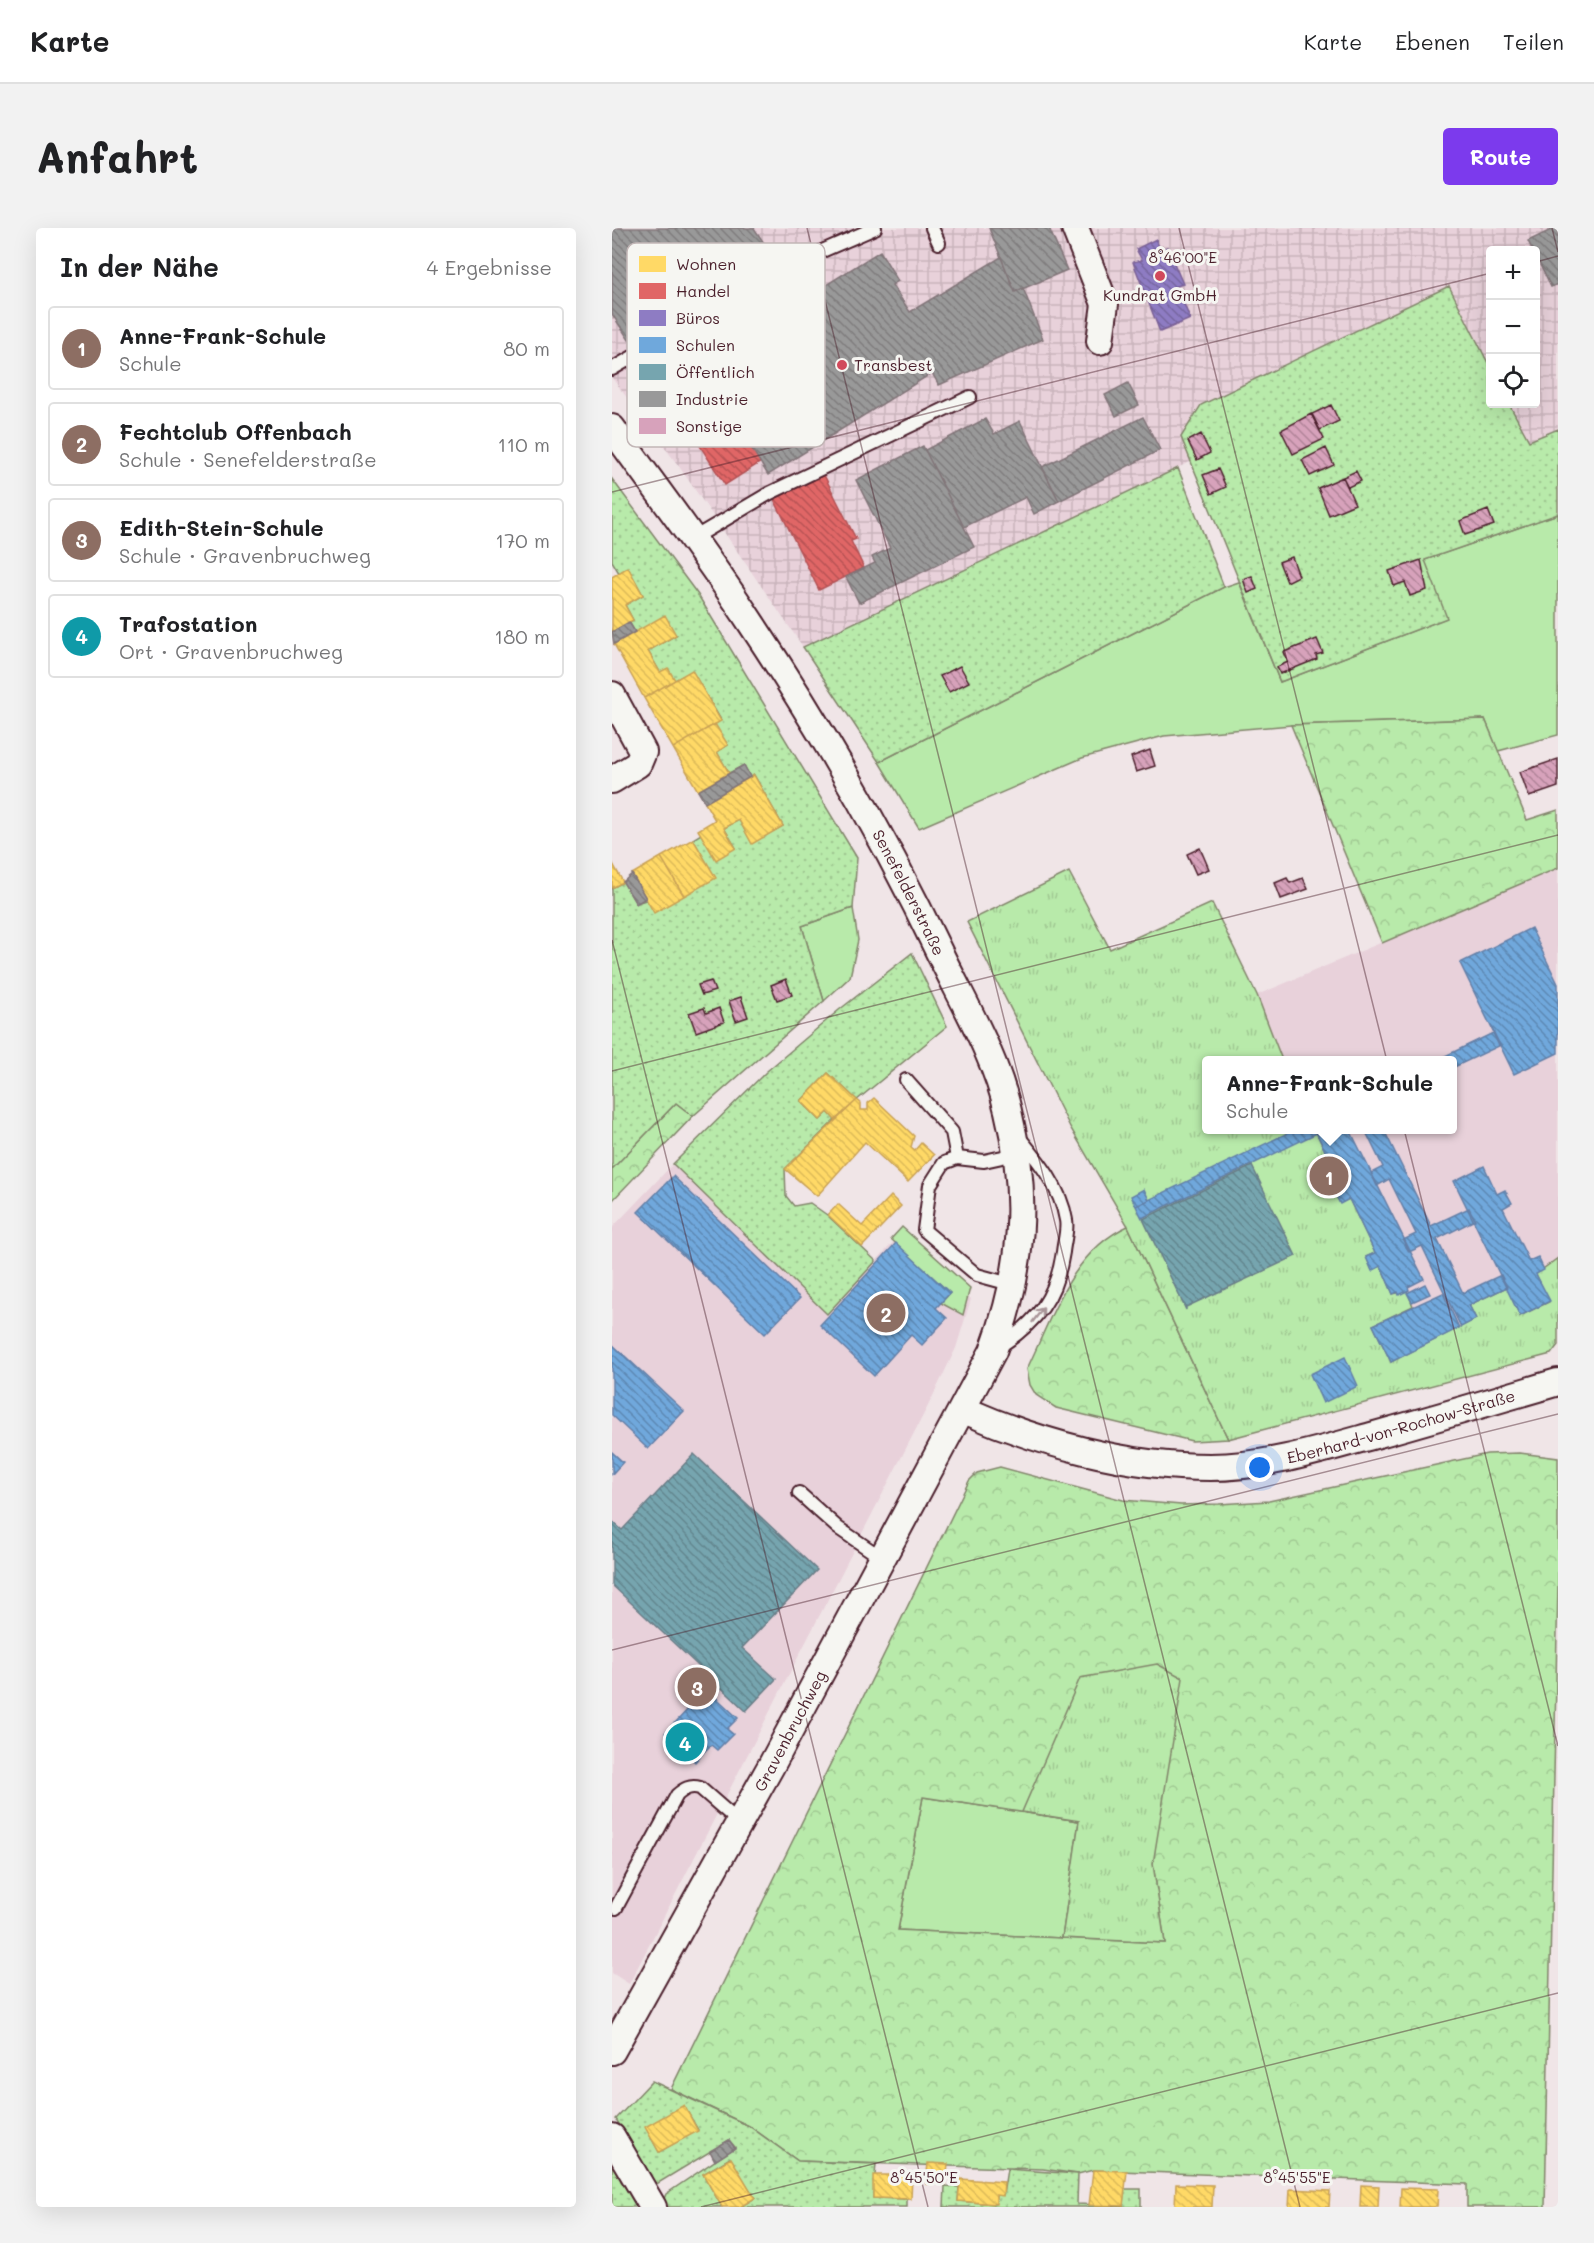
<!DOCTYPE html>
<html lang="de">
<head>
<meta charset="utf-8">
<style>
	body { margin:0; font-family:Mali,sans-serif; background:#f2f2f2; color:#202124 }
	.controls { position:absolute; right:18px; top:18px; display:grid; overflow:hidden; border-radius:6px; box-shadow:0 6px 24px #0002 }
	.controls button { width:54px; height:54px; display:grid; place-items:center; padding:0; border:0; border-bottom:2px solid #e0e0e0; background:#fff; color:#202124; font:30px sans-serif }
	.you { position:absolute; left:648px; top:1240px; width:21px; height:21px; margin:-15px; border:4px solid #fff; border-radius:50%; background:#1a73e8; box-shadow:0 0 0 9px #1a73e833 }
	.badge { display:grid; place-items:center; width:39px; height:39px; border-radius:50%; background:#7c3aed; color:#fff; font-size:20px; font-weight:700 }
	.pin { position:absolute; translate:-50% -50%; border:3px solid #fff; box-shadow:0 2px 6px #0006 }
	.popup { position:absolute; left:590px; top:828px; width:255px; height:78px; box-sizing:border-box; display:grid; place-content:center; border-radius:6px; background:#fff; filter:drop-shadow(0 2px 4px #0005); font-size:20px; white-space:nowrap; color:#757577 }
	.popup b { font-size:22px; color:#202124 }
	.popup::after { content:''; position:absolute; left:50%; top:100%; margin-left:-12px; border:12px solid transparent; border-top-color:#fff }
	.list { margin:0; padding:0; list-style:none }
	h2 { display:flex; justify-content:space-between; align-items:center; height:78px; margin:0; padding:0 24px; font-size:26px }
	h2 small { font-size:20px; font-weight:400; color:#757577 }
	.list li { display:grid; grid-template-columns:39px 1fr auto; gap:18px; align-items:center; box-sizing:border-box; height:84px; margin:0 12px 12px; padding:0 12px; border:2px solid #e0e0e0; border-radius:6px }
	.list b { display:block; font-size:22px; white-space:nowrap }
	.list p { margin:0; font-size:20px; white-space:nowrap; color:#757577 }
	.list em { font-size:20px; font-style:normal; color:#757577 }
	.icon { flex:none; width:33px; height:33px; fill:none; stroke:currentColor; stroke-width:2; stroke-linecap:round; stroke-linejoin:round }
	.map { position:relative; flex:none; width:946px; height:1979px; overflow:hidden; border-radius:6px }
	header { display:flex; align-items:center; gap:36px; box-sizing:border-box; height:84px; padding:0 30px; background:#fff; border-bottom:2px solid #e0e0e0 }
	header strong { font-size:28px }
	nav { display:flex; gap:33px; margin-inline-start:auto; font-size:21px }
	.intro { display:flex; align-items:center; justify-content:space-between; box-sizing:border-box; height:144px; padding:0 36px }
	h1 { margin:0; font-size:42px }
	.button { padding:15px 27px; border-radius:6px; background:#7c3aed; color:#fff; font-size:21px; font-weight:700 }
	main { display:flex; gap:36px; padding:0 36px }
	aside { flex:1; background:#fff; border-radius:6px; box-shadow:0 6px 24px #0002 }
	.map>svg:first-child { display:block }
	.built { fill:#e8d1da; fill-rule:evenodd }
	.industrial { fill:url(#industrial-grid) }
	.grass { fill:#b8eaaa; stroke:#81846a; stroke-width:1.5 }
	.forest { fill:url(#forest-crowns); stroke:#81846a; stroke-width:1.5; fill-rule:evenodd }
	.park { fill:url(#park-tufts); stroke:#81846a; stroke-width:1.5 }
	.garden { fill:url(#garden-dots); stroke:#81846a; stroke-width:1.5; fill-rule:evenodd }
	.homes { fill:url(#homes-back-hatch); stroke:#c9a154; stroke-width:1.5 }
	.shops { fill:url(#shops-back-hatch); stroke:#b35154; stroke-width:1.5 }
	.offices { fill:url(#offices-back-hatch); stroke:#7a6095; stroke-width:1.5 }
	.schools { fill:url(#schools-back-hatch); stroke:#647fa7; stroke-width:1.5 }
	.public { fill:url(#public-back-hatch); stroke:#697d87; stroke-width:1.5 }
	.industry { fill:url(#industry-back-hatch); stroke:#817478; stroke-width:1.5 }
	.building { fill:url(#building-back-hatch); stroke:#4a1f2b; stroke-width:1.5 }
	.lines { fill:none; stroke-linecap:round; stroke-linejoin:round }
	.lane-casing { stroke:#4a1f2b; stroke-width:16 }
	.street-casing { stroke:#4a1f2b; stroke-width:30 }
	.lane { stroke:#f6f6f2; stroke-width:12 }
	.street { stroke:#f6f6f2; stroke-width:26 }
	.oneway { stroke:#a99598 }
	.ticks { fill:none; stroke:#4a1f2b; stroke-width:1.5; stroke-opacity:0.45 }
	.poi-dot { fill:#d1495b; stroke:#f6f6f2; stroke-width:2 }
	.labels { text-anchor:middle; stroke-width:6; stroke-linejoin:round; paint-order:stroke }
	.poi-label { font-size:16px; fill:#4a1f2b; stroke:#f6f6f2 }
	.street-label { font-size:16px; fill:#4a1f2b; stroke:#f6f6f2 }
	.key { fill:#f6f6f2; stroke:#c2b6b6; stroke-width:1.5 }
	.key-label { font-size:16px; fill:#4a1f2b }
	.ticks-label { font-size:15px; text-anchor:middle; fill:#4a1f2b; stroke:#f6f6f2; stroke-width:6; stroke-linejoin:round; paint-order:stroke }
</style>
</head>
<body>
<header>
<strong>Karte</strong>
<nav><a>Karte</a><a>Ebenen</a><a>Teilen</a></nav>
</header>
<div class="intro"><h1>Anfahrt</h1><a class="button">Route</a></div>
<main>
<aside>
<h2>In der Nähe<small>4 Ergebnisse</small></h2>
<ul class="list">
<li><span class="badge" style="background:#8d6e63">1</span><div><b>Anne-Frank-Schule</b><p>Schule</p></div><em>80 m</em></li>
<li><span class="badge" style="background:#8d6e63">2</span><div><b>Fechtclub Offenbach</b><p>Schule · Senefelderstraße</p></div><em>110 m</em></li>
<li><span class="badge" style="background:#8d6e63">3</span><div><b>Edith-Stein-Schule</b><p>Schule · Gravenbruchweg</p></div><em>170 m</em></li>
<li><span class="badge" style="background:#0f9aa8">4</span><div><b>Trafostation</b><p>Ort · Gravenbruchweg</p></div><em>180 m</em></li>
</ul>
</aside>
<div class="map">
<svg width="946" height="1979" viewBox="0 0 946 1979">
	<defs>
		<pattern id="industrial-grid" width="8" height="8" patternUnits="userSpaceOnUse" patternTransform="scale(1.5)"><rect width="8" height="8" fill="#e8d1da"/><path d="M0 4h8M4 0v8" fill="none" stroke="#c8b3bb"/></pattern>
		<pattern id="forest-crowns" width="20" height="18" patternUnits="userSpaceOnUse" patternTransform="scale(1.5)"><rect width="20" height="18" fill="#b8eaaa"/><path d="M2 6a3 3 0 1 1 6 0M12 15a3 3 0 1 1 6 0" fill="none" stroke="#a0c892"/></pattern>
		<pattern id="park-tufts" width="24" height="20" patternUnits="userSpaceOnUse" patternTransform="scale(1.5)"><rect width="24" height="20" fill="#b8eaaa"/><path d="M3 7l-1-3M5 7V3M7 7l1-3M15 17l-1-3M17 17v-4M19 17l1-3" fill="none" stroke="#a0c892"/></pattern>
		<pattern id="garden-dots" width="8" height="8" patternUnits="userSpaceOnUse" patternTransform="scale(1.5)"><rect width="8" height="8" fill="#b8eaaa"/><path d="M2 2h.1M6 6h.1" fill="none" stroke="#a0c892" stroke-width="1.8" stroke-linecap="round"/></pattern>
		<pattern id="homes-back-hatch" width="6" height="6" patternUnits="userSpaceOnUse" patternTransform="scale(1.5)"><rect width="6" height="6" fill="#ffd966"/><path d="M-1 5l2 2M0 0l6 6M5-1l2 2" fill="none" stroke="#dcba59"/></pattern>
		<pattern id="shops-back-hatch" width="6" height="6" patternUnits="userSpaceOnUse" patternTransform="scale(1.5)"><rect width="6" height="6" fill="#e06666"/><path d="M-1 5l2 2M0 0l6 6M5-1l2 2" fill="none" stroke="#b85354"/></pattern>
		<pattern id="offices-back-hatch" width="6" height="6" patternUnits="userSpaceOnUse" patternTransform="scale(1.5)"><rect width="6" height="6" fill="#8e7cc3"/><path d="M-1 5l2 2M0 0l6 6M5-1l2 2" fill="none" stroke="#76659f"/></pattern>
		<pattern id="schools-back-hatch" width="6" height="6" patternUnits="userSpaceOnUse" patternTransform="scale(1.5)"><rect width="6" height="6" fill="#6fa8dc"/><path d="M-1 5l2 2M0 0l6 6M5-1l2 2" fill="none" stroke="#5d88b3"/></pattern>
		<pattern id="public-back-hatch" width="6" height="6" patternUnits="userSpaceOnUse" patternTransform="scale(1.5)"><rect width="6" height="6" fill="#76a5af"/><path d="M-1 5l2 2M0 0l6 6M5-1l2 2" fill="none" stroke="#63868f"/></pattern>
		<pattern id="industry-back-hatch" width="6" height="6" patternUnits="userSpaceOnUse" patternTransform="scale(1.5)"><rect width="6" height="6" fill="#999"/><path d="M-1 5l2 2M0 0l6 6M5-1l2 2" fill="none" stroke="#7f7c7d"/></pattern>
		<pattern id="building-back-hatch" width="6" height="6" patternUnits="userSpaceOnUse" patternTransform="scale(1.5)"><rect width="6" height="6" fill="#d7a2bb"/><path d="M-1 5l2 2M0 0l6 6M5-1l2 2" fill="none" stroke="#b08398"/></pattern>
	</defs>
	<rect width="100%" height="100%" fill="#f0e5e7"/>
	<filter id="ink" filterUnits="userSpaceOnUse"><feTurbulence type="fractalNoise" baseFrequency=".0167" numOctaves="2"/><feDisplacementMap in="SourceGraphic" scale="12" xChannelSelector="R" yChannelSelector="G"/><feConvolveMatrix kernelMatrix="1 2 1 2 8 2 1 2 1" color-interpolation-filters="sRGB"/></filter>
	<g filter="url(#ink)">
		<path class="built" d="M946,640V1117L939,1126L616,1211L516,998L458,899L355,694L457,644L498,721L600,675L645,767ZM594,832H840V902H594Z
			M61,936L215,1086L288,1007L359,1071L344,1120L319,1172L17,1756L0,1745V1000Z"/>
		<path class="industrial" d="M0,0H946V201L917,214L897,176H924V22H879L878,139L836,58L569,209L580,233L191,419L66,237L0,150Z"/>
		<path class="grass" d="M946,286V507L886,523L873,491L679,497L552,508L470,530L307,600L267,534L612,359L627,354L668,454L834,390L812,332Z
			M241,680L246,712L238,749L212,773L190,698Z
			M290,999L358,1060L351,1087L329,1075L338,1065L279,1011Z
			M311,1569L467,1593L450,1710L286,1702Z"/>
		<path class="forest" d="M873,491L915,592L946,582V640L770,715L679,497Z
			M64,875L81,888L0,973V941Z
			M516,998L616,1211L580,1213L444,1180L424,1167L418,1157L415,1141C440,1089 460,1023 516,998Z
			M908,1225L946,1230V1356L933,1979H855V1956L481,1942L466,1946L431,1941L186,1933L137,1898L59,1861L357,1253L365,1245L388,1239L511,1272L569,1277L607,1276L657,1273L875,1226ZM311,1569L545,1605L541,1636L553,1715L286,1702Z"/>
		<path class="park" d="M457,644L498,721L600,675L645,767L670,832H594V902H703L730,958L728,975L737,971L763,1025L754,1029L760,1042L769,1038L781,1066L795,1063L801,1078L761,1097L779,1134L864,1091L857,1077L895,1059L908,1088L937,1074L924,1046L946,1030V1117L939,1126L616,1211L516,998L458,899L355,694Z
			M545,1436L571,1450L541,1636L553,1715L450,1710L467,1593L410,1584L468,1450Z"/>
		<path class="garden" d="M837,58L878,139L879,176H897L917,213L946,201V286L813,332L835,390L668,454L569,209L589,177Z
			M566,240L612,359L267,534L191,419Z
			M0,251L86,367L245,630L241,680L190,698L212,773L81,888L64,875L0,941V660L11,654L24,675L103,650L81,611L89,606L124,620L112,600L127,592L140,615L171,598L142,547L138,549L132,537L117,545L105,524L116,517L101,497L109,492L80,443L63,452L48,444L36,423L64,407L23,404L17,394L21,392L13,377L31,367L16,340L7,345L0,333Z
			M300,725L335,798L245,872L216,845L189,873L208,892L216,884L223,892L173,941L174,968L182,978L198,975L215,987L264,1033L215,1086L61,936L155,843L227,782Z
			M40,1853L137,1898L186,1933L264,1936L261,1970L295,1971V1979H128L143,1970L118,1930L91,1946L110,1979H54L51,1973L54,1966L123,1919L117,1912L43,1957L4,1891ZM72,1878L86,1902L47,1924L34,1900Z
			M0,1929L27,1979H0Z
			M395,1941L466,1946L465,1976L511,1978L512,1961H529V1979H332L333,1958L347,1959L346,1973L383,1976L384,1967H391Z"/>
		<path class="homes" d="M16,339L31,367L13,377L21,392L0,404V349Z
			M53,387L64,407L36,423L48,444L56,440L63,452L32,470L2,416Z
			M80,442L109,493L61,520L32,470Z
			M103,496L116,517L105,524L117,545L86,563L61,520Z
			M142,547L171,598L140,616L127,592L112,600L124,620L104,632L86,602L103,592L93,575Z
			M81,611L104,650L72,668L49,629Z
			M49,629L72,668L42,685L20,646Z
			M0,634L11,654L0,660Z
			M216,845L245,872L223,892L216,884L208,892L189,873Z
			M262,870L302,908L299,919L303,922L309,915L322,927L296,954L253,914L205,968L173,941L245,872L249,875V882H256V875Z
			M279,968L289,978L250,1019L216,987L226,976L250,998Z
			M72,1877L86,1903L47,1924L33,1899Z
			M119,1930L143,1970L128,1979H110L91,1946Z
			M316,1935L336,1936L334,1956H314Z
			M481,1942L515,1943L511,1978L477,1977Z
			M261,1947H300L299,1971L261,1970Z
			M348,1951L392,1954L391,1968L384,1967V1976L346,1973Z
			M564,1956L601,1957L600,1979H563Z
			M749,1957L767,1958L766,1979H748Z
			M789,1960L826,1961L825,1979H788Z
			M678,1961L718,1963L717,1979H677Z"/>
		<path class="shops" d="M75,118L149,234L113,257L39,141Z
			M212,247L244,311L239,313L252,340L207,362L162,271Z"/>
		<path class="offices" d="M544,11L548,22L555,19L571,56L565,58L578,91L548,104L521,34L530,32L524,21Z"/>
		<path class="schools" d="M919,700L946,756V825L902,846L848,735Z
			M881,805L887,818L840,840V832H825Z
			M682,902H703L705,905L530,990L524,978Z
			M703,902H738L812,1051L796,1059L797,1062L787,1067L786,1064L781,1066L769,1038L760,1043L754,1029L763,1025L737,971L728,976L721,962L730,958Z
			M753,902H772L819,998L857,980L863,992L825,1011L851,1065L889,1047L895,1059L857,1077L864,1091L849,1099L810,1018L797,1024L791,1012L804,1006L777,951L765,958L759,945L771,939Z
			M872,938L885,966L893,962L900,975L891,980L917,1033L926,1029L932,1042L924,1046L938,1073L908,1088L842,953Z
			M61,948L188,1070L153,1106L26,984Z
			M532,961L537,972L524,978L519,968Z
			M284,1015L338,1065L324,1080L335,1090L310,1117L299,1107L262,1148L208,1097Z
			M813,1056L818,1066L800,1074L795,1065Z
			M831,1065L847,1100L779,1134L761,1097Z
			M0,1116L72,1183L36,1221L0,1187Z
			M733,1129L746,1158L711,1175L698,1146Z
			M0,1224L11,1234L0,1246Z
			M95,1461L126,1490L115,1501L121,1506L105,1522L99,1517L93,1523L63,1495Z
			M62,1495L92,1524L83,1534L53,1505Z"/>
		<path class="public" d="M640,938L684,1028L574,1079V1082L531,991Z
			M82,1226L205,1342L130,1420L164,1451L134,1483L0,1357V1293L10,1302Z"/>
		<path class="industry" d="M0,0H142L156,21L17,112L0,86Z
			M377,0H437L455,42L403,64Z
			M943,0H946V56L939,59L916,13Z
			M268,23L286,53L280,57L298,84L389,29L403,64L411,60L431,111L327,157L320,145L156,247L83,129L160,80L165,88Z
			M516,155L527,177L504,188L493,167Z
			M531,189L548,222L447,273L430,239Z
			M373,191L382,206L408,193L447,273L422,286L414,269L352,299L313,222Z
			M311,218L362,319L247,375L234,349L263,335L260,329L278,320L244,252Z
			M17,394L23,404L2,416L0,404Z
			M132,537L138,549L93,575L86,563Z
			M20,646L34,670L24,676L11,654Z
			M117,1912L123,1920L103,1933L98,1923Z"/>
		<path class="building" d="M719,177L727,193L708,202L700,186Z
			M699,186L712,211L681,226L669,202Z
			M589,206L598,225L585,232L576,213Z
			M714,220L722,237L698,248L690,232Z
			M606,241L614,259L599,266L591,247Z
			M744,243L749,253L736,259L731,249Z
			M731,249L743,276L717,287L706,260Z
			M876,282L882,297L853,307L848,293Z
			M680,329L687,348L675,354L667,334Z
			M809,332L815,362L798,368L793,354L782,358L777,343Z
			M640,348L645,361L636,365L631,351Z
			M705,411L711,425L704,427L705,431L668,446L665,439L676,434L672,424Z
			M348,438L357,454L337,464L328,448Z
			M538,522L543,538L524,544L519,529Z
			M946,531V559L917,569L908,544Z
			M588,620L597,641L584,646L575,626Z
			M675,650L678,655L691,650L696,661L669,671L663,655Z
			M174,751L180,767L165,772L159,757Z
			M99,753L103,763L90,767L86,757Z
			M129,769L136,789L124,793L117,773Z
			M92,780L94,785L107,780L112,794L84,804L77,785Z"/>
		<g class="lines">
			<g class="lane-casing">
				<path id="lane" d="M320,0L327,15
					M0,141L178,37L263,0
					M80,311L158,265L358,169
					M294,852L340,904L345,930
					M402,1057L365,1047L312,1002L318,957L332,935L345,930L372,933L404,926
					M387,1119C425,1094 444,1070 451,1024C452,1014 456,1001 454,992C449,960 426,932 406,908
					M187,1265L226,1300L270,1330
					M4,1680L65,1567C72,1561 78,1557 88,1560L128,1595"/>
			</g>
			<g class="street-casing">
				<g id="street">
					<path d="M463,0L493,76L488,113"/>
					<path id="s1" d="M0,200C47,265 96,329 139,395C210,502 275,614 330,730C354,779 384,830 396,883C417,969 411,1041 381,1123L159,1538L0,1823"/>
					<path d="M0,467L31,524L26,536L0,552"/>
					<path id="s2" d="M352,1182C427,1215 515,1239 598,1239C654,1239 709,1222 763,1207C824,1190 885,1172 946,1154"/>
					<path d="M0,1909L41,1979"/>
				</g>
			</g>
			<use href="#lane" class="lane"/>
			<use href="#street" class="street"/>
		</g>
		<defs><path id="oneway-shaft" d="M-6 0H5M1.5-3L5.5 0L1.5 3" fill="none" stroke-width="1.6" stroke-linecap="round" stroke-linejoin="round" transform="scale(1.5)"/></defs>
		<use class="oneway" href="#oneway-shaft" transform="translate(426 1087) rotate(-52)"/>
	</g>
	<path class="ticks" d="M195,0L688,1979M567,0L946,1518M940,0L946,24M924,34L946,28M0,264L879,45M0,712L316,1979M0,843L946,607M0,1422L946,1186M89,1979L946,1765"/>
	<g class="poi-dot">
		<circle cx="548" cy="48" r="6"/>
		<circle cx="230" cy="137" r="6"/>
	</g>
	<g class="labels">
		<g class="poi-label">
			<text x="548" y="73">Kundrat GmbH</text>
			<text x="242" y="143" text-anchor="start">Transbest</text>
		</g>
		<g class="street-label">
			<text dy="6" stroke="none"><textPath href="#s1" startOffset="552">Senefelderstraße</textPath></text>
			<text dy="6" stroke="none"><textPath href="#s2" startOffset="450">Eberhard-von-Rochow-Straße</textPath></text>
			<text transform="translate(178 1503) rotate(-62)" y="6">Gravenbruchweg</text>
		</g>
	</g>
	<rect x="15" y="15" width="198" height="204" rx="9" class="key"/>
	<rect x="27" y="28" width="27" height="16" fill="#ffd966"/>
	<rect x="27" y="55" width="27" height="16" fill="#e06666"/>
	<rect x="27" y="82" width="27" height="16" fill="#8e7cc3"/>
	<rect x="27" y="109" width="27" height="16" fill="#6fa8dc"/>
	<rect x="27" y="136" width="27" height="16" fill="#76a5af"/>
	<rect x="27" y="163" width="27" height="16" fill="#999"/>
	<rect x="27" y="190" width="27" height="16" fill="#d7a2bb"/>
	<g class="key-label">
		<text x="64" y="42">Wohnen</text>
		<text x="64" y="69">Handel</text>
		<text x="64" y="96">Büros</text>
		<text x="64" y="123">Schulen</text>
		<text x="64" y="150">Öffentlich</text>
		<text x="64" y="177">Industrie</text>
		<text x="64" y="204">Sonstige</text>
	</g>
	<g class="ticks-label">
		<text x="571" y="35">8°46'00"E</text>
		<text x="312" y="1955">8°45'50"E</text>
		<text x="685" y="1955">8°45'55"E</text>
	</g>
</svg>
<div class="controls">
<button>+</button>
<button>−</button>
<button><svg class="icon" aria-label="locate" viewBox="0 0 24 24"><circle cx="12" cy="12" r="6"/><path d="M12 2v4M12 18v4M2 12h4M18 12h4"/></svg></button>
</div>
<div class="you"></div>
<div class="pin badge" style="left:717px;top:948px;background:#8d6e63">1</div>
<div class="popup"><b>Anne-Frank-Schule</b>Schule</div>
<div class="pin badge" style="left:274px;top:1085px;background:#8d6e63">2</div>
<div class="pin badge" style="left:85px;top:1459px;background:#8d6e63">3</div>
<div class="pin badge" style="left:73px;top:1514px;background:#0f9aa8">4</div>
</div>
</main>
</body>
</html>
